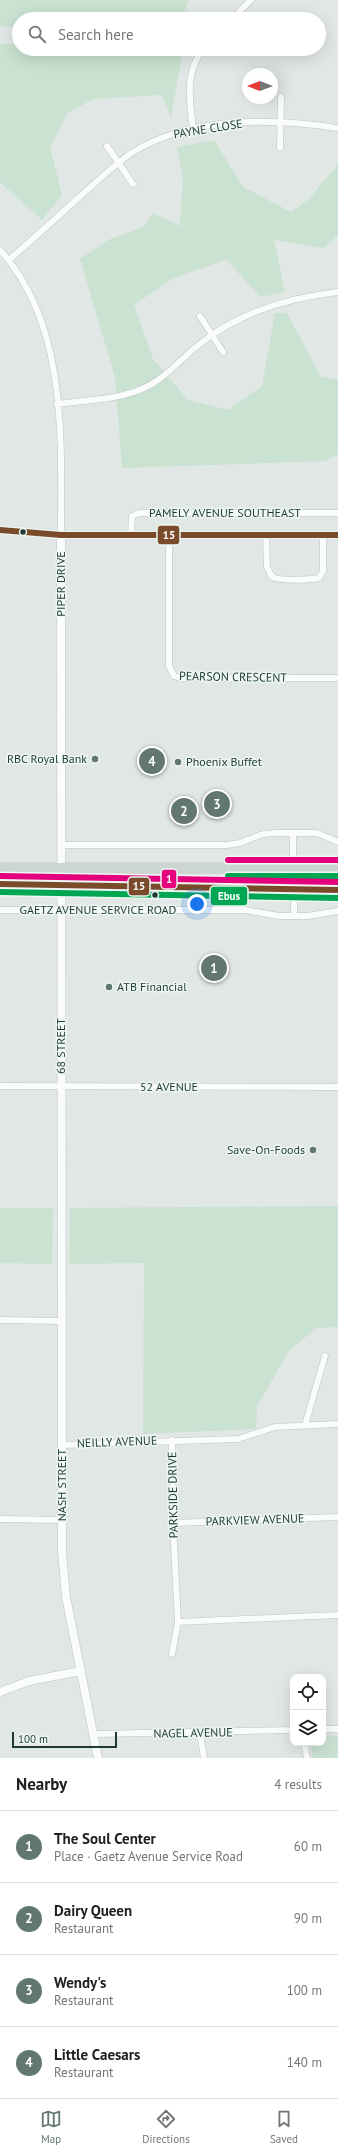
<!DOCTYPE html>
<html lang="en">
<head>
<meta charset="utf-8">
<style>
	body { margin:0; font-family:"PT Sans",sans-serif; background:#f6f6f6; color:#202124 }
	.controls { position:absolute; right:12px; bottom:12px; display:grid; overflow:hidden; border-radius:8px; box-shadow:0 4px 16px #0002 }
	.controls button { width:36px; height:36px; display:grid; place-items:center; padding:0; border:0; border-bottom:1px solid #e0e0e0; background:#fff; color:#202124; font:20px sans-serif }
	.compass { position:absolute; left:242px; top:68px; width:36px; height:36px; border-radius:50%; background:#fff; box-shadow:0 4px 16px #0002; rotate:270deg }
	.scale { position:absolute; left:12px; bottom:10px; width:105px; box-sizing:border-box; padding-left:4px; border:2px solid #1f3a33; border-top:0; font-size:11px; line-height:14px; white-space:nowrap; color:#1f3a33; -webkit-text-stroke:3px #eef7f3; paint-order:stroke }
	.you { position:absolute; left:197px; top:904px; width:14px; height:14px; margin:-10px; border:3px solid #fff; border-radius:50%; background:#1a73e8; box-shadow:0 0 0 6px #1a73e833 }
	.badge { display:grid; place-items:center; width:26px; height:26px; border-radius:50%; background:#637771; color:#fff; font-size:13px; font-weight:700 }
	.pin { position:absolute; translate:-50% -50%; border:2px solid #fff; box-shadow:0 1px 4px #0006 }
	.list { margin:0; padding:0; list-style:none }
	h2 { display:flex; justify-content:space-between; align-items:center; height:52px; margin:0; padding:0 16px; font-size:17px }
	h2 small { font-size:13px; font-weight:400; color:#757577 }
	.list li { display:grid; grid-template-columns:26px 1fr auto; gap:12px; align-items:center; box-sizing:border-box; height:72px; padding:0 16px; border-top:1px solid #e0e0e0 }
	.list b { display:block; font-size:15px; white-space:nowrap }
	.list p { margin:0; font-size:13px; white-space:nowrap; color:#757577 }
	.list em { font-size:13px; font-style:normal; color:#757577 }
	.icon { flex:none; width:22px; height:22px; fill:none; stroke:currentColor; stroke-width:2; stroke-linecap:round; stroke-linejoin:round }
	.map { position:relative; flex:none; width:338px; height:1758px; overflow:hidden }
	.search { position:absolute; background:#fff; box-shadow:0 4px 16px #0002; left:12px; right:12px; top:12px; height:44px; display:flex; align-items:center; gap:10px; box-sizing:border-box; padding:0 14px; border-radius:22px; color:#757577; font-size:15px }
	.sheet { height:340px; background:#fff }
	nav { display:flex; justify-content:space-around; align-items:center; box-sizing:border-box; height:56px; border-top:1px solid #e0e0e0; background:#fff; font-size:11px; color:#757577 }
	nav a { display:grid; justify-items:center; gap:2px }
	nav .on { color:#637771 }
	.map>svg:first-child { display:block }
	.green { fill:#c9e2d1 }
	.lines { fill:none; stroke-linecap:round; stroke-linejoin:round }
	.minor-casing { stroke:#bec4c1; stroke-width:7 }
	.tertiary-casing { stroke:#bec4c1; stroke-width:9 }
	.primary-casing { stroke:#bbc4c1; stroke-width:11 }
	.minor { stroke:#fafbfb; stroke-width:6 }
	.tertiary { stroke:#fafbfb; stroke-width:8 }
	.primary { stroke:#ccd5d2; stroke-width:10 }
	.bus-1-casing { stroke:#eef7f3; stroke-width:9 }
	.bus-2-casing { stroke:#eef7f3; stroke-width:9 }
	.bus-3-casing { stroke:#eef7f3; stroke-width:9 }
	.bus-1 { stroke:#7a4b2a; stroke-width:6 }
	.bus-2 { stroke:#00a651; stroke-width:6 }
	.bus-3 { stroke:#e5007d; stroke-width:6 }
	.bus-dot { fill:#1f3a33; stroke:#eef7f3; stroke-width:1.5 }
	.poi-dot { fill:#637771; stroke:#eef7f3; stroke-width:1.5 }
	.labels { text-anchor:middle; stroke-width:3; stroke-linejoin:round; paint-order:stroke }
	.street-label { font-size:12px; fill:#1f3a33; stroke:#eef7f3 }
	.poi-label { font-size:12px; fill:#1f3a33; stroke:#eef7f3; text-anchor:end }
	.line-badge { stroke:#eef7f3; stroke-width:1.5 }
	.badge-label { font-size:11px; text-anchor:middle; font-weight:bold; fill:#fff }
</style>
</head>
<body>
<div class="map">
<svg width="338" height="1758" viewBox="0 0 338 1758">
	<rect width="100%" height="100%" fill="#e1e7e4"/>
	<path class="green" d="M0,0H189L181,19H19V27L0,26Z
		M0,44H19V49H183L171,117L162,95L93,99L68,113L50,147L62,195L42,220L0,182Z
		M214,140L243,187L291,212L309,199L338,164V235L324,248L274,240L285,292L261,297L226,260L173,278L134,305L153,359L188,400L228,410L262,386L275,313H287L321,377L338,380V454L325,461L122,468L115,377L80,259L110,239L144,227L153,213L180,226L183,177L177,147Z
		M338,1206V1327L316,1328L289,1351L257,1406L256,1429L143,1434L144,1263L69,1264L70,1208Z
		M0,1208H53L52,1264L0,1263Z
		M338,1736V1758H313L310,1743H323V1737Z"/>
	<g class="lines">
		<g class="minor-casing">
			<path id="minor" d="M232,19L251,0
				M193,129C190,100 184,74 203,49
				M107,146L133,184
				M280,148L281,97
				M0,250C68,325 61,440 61,535
				M9,260C35,237 61,214 86,191C101,178 116,163 133,152C192,116 272,118 338,128
				M200,316L223,352
				M57,404C86,400 118,400 144,388C164,379 179,361 196,347C236,313 287,298 338,292
				M131,535L132,516L139,513H338
				M169,535V666L174,676L180,678H338
				M266,535L267,567L272,577C279,581 310,580 319,578L323,571V535
				M293,833V868
				M62,845H227L240,843L263,834L276,833H317L338,842
				M294,889V916
				M0,910H245L279,916H308L338,911
				M0,1086L338,1087
				M0,1320L62,1321
				M305,1425L325,1356
				M172,1440L173,1523L178,1622L172,1654
				M62,1445L238,1439L275,1427L338,1424
				M0,1519L62,1520
				M173,1523L338,1517
				M178,1622L338,1615
				M323,1729H338
				M200,1733L204,1758
				M94,1734L293,1730
				M304,1743L307,1758"/>
		</g>
		<g class="tertiary-casing">
			<path id="tertiary" d="M0,530L61,535H338
				M61,535L62,1551L66,1597L98,1758
				M0,1692L29,1681L81,1671"/>
		</g>
		<g class="primary-casing">
			<path id="primary" d="M0,868H338
				M0,884L338,890"/>
		</g>
		<use href="#minor" class="minor"/>
		<use href="#tertiary" class="tertiary"/>
		<use href="#primary" class="primary"/>
		<g class="bus-1-casing">
			<path id="bus-1" d="M0,530L61,535H338
				M0,884L338,890"/>
		</g>
		<g class="bus-2-casing">
			<path id="bus-2" d="M228,876H338
				M0,892L338,898"/>
		</g>
		<g class="bus-3-casing">
			<path id="bus-3" d="M228,860H338
				M0,876L338,882"/>
		</g>
		<use href="#bus-1" class="bus-1"/>
		<use href="#bus-2" class="bus-2"/>
		<use href="#bus-3" class="bus-3"/>
	</g>
	<g class="bus-dot">
		<circle cx="23" cy="532" r="3.5"/>
		<circle cx="155" cy="895" r="3.5"/>
	</g>
	<g class="poi-dot">
		<circle cx="95" cy="759" r="4"/>
		<circle cx="178" cy="762" r="4"/>
		<circle cx="109" cy="987" r="4"/>
		<circle cx="313" cy="1150" r="4"/>
	</g>
	<g class="labels">
		<g class="street-label">
			<text transform="translate(208 129) rotate(-9)" y="4">PAYNE CLOSE</text>
			<text x="225" y="517">PAMELY AVENUE SOUTHEAST</text>
			<text transform="translate(61 584) rotate(-90)" y="4">PIPER DRIVE</text>
			<text transform="translate(233 677) rotate(1)" y="4">PEARSON CRESCENT</text>
			<text x="98" y="914">GAETZ AVENUE SERVICE ROAD</text>
			<text transform="translate(61 1046) rotate(-90)" y="4">68 STREET</text>
			<text x="169" y="1091">52 AVENUE</text>
			<text transform="translate(117 1442) rotate(-2)" y="4">NEILLY AVENUE</text>
			<text transform="translate(62 1485) rotate(-90)" y="4">NASH STREET</text>
			<text transform="translate(173 1495) rotate(-91)" y="4">PARKSIDE DRIVE</text>
			<text transform="translate(255 1520) rotate(-2)" y="4">PARKVIEW AVENUE</text>
			<text transform="translate(193 1733) rotate(-1)" y="4">NAGEL AVENUE</text>
		</g>
		<g class="poi-label">
			<text x="87" y="763">RBC Royal Bank</text>
			<text x="186" y="766" text-anchor="start">Phoenix Buffet</text>
			<text x="117" y="991" text-anchor="start">ATB Financial</text>
			<text x="305" y="1154">Save-On-Foods</text>
		</g>
	</g>
	<g class="line-badge">
		<rect x="157" y="525" width="23" height="20" rx="4" fill="#7a4b2a"/>
		<rect x="161" y="869" width="16" height="20" rx="4" fill="#e5007d"/>
		<rect x="128" y="877" width="22" height="19" rx="4" fill="#7a4b2a"/>
		<rect x="210" y="886" width="38" height="20" rx="4" fill="#00a651"/>
	</g>
	<g class="badge-label">
		<text x="169" y="539">15</text>
		<text x="169" y="883">1</text>
		<text x="139" y="890">15</text>
		<text x="229" y="900">Ebus</text>
	</g>
</svg>
<div class="controls">
<button><svg class="icon" aria-label="locate" viewBox="0 0 24 24"><circle cx="12" cy="12" r="6"/><path d="M12 2v4M12 18v4M2 12h4M18 12h4"/></svg></button>
<button><svg class="icon" aria-label="layers" viewBox="0 0 24 24"><path d="M12 4l9 5-9 5-9-5zM3 14l9 5 9-5"/></svg></button>
</div>
<svg class="compass" viewBox="-18 -18 36 36"><path d="M0-13l5 13h-10z" fill="#e53935"/><path d="M0 13l5-13h-10z" fill="#757577"/></svg>
<div class="scale">100 m</div>
<div class="you"></div>
<div class="pin badge" style="left:214px;top:968px">1</div>
<div class="pin badge" style="left:184px;top:811px">2</div>
<div class="pin badge" style="left:217px;top:804px">3</div>
<div class="pin badge" style="left:152px;top:761px">4</div>
<div class="search"><svg class="icon" aria-label="search" viewBox="0 0 24 24"><circle cx="10" cy="10" r="6"/><path d="M15 15l6 6"/></svg>Search here</div>
</div>
<section class="sheet">
<h2>Nearby<small>4 results</small></h2>
<ul class="list">
<li><span class="badge">1</span><div><b>The Soul Center</b><p>Place · Gaetz Avenue Service Road</p></div><em>60 m</em></li>
<li><span class="badge">2</span><div><b>Dairy Queen</b><p>Restaurant</p></div><em>90 m</em></li>
<li><span class="badge">3</span><div><b>Wendy's</b><p>Restaurant</p></div><em>100 m</em></li>
<li><span class="badge">4</span><div><b>Little Caesars</b><p>Restaurant</p></div><em>140 m</em></li>
</ul>
</section>
<nav>
<a class="on"><svg class="icon" aria-label="map" viewBox="0 0 24 24"><path d="M3 6l6-2 6 2 6-2v14l-6 2-6-2-6 2zM9 4v14M15 6v14"/></svg>Map</a>
<a><svg class="icon" aria-label="directions" viewBox="0 0 24 24"><path d="M12 3l9 9-9 9-9-9zM9 14v-3h6M13 9l2 2-2 2"/></svg>Directions</a>
<a><svg class="icon" aria-label="saved" viewBox="0 0 24 24"><path d="M7 4h10v16l-5-4-5 4z"/></svg>Saved</a>
</nav>
</body>
</html>
